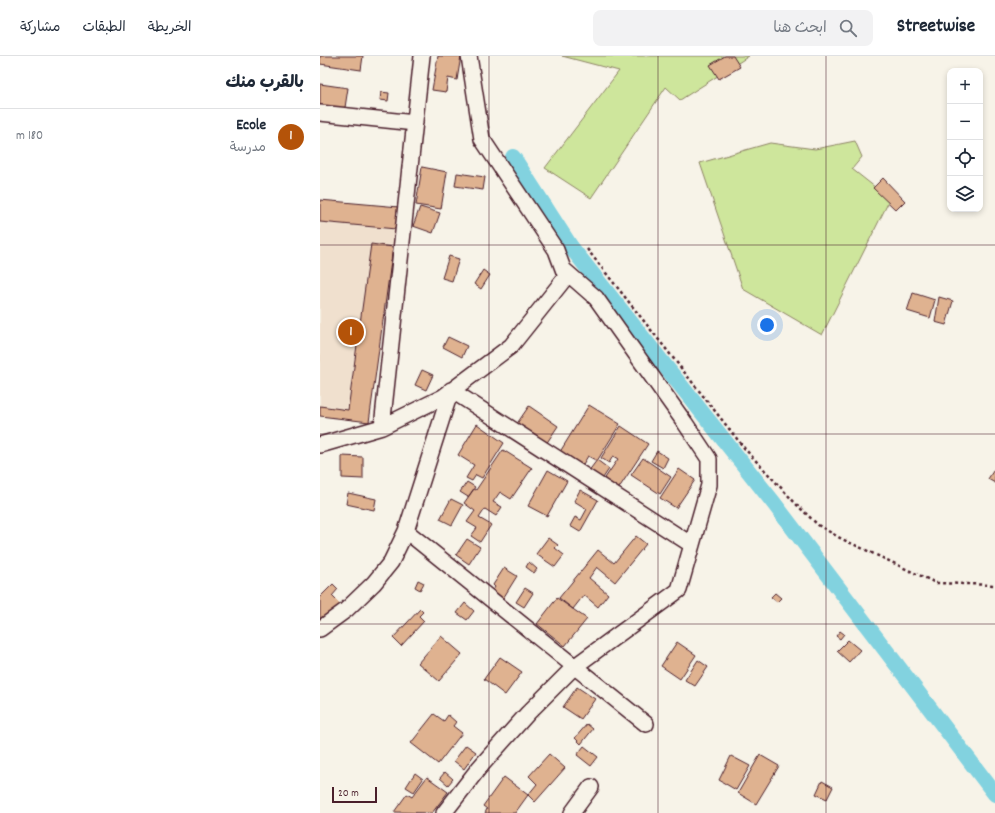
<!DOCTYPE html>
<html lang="ar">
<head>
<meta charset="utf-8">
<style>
	body { margin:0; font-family:Dekko,"Playpen Sans Arabic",sans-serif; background:#f2f2f3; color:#1f2937; direction:rtl }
	.controls { position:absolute; right:12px; top:12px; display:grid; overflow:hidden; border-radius:8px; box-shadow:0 2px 6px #0003 }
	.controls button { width:36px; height:36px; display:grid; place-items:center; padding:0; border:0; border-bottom:1px solid #e0e1e3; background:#fff; color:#1f2937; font:20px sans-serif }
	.scale { position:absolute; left:12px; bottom:10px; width:45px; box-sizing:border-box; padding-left:4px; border:2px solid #4a1f2b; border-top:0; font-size:11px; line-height:14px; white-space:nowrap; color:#4a1f2b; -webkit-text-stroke:3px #f7f3e8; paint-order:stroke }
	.you { position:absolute; left:447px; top:269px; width:14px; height:14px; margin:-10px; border:3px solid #fff; border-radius:50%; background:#1a73e8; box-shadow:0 0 0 6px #1a73e833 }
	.badge { display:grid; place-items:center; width:26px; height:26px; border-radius:50%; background:#b45309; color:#fff; font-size:13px; font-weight:700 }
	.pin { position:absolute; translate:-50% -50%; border:2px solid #fff; box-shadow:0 1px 4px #0006 }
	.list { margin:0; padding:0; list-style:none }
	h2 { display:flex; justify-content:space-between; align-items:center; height:52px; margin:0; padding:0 16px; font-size:17px }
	h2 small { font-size:13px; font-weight:400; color:#747a83 }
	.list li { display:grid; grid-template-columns:26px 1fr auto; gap:12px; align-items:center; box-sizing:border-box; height:56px; padding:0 16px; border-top:1px solid #e0e1e3 }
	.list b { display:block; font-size:15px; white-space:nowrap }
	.list p { margin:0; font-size:13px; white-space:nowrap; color:#747a83 }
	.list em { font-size:13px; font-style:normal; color:#747a83 }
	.icon { flex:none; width:22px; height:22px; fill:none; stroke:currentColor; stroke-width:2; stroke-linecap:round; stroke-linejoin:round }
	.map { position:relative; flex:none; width:675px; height:757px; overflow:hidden; direction:ltr }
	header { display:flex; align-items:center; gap:24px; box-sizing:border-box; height:56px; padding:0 20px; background:#fff; border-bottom:1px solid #e0e1e3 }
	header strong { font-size:19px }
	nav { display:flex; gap:22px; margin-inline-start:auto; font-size:14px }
	.search { width:280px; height:36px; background:#f2f2f3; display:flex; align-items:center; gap:10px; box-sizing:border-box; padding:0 14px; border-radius:8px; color:#747a83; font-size:15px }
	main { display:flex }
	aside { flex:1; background:#fff }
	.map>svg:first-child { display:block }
	.built { fill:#f0e0ce }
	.green { fill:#cee69c; stroke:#8c8264 }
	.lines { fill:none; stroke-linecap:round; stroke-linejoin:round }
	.canal { stroke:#82d2df; stroke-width:16 }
	.building { fill:#dfb290; stroke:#4a1f2b }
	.minor-casing { stroke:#4a1f2b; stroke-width:18 }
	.path { stroke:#4a1f2b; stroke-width:2.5; stroke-dasharray:3 3; stroke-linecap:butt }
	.minor { stroke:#f7f3e8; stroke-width:15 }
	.grid { fill:none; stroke:#4a1f2b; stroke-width:1; stroke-opacity:0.55 }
</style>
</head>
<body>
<header>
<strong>Streetwise</strong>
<div class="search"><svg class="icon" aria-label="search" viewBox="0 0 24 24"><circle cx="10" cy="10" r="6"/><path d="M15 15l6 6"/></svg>ابحث هنا</div>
<nav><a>الخريطة</a><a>الطبقات</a><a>مشاركة</a></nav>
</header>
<main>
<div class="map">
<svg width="675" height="757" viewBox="0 0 675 757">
	<rect width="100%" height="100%" fill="#f7f3e8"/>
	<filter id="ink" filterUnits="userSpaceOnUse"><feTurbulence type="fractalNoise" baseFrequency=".025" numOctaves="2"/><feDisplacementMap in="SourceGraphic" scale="8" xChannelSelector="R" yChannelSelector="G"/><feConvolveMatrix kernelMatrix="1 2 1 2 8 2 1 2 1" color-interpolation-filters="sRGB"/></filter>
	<g filter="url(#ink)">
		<path class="built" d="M0,144L79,151L49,366L0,360Z"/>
		<path class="green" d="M242,0H429L360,44L346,31L271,142L225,112L299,15Z
			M535,85L542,101L532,113L570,143L502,279L423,233L380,107L450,87L495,93Z"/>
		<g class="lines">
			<path class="canal" d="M193,101L251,191L453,446L675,738"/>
		</g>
		<path class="building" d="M0,0H43L41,14L0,8Z
			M118,0H141L137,24L128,22L126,36L112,34Z
			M405,0H413L420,11L399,23L390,9Z
			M0,28L28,32L24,58L0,55Z
			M61,36L69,37L68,45L60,44Z
			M102,111L127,116L121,153L96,149Z
			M137,117L165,121L163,134L135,130Z
			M563,122L585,145L576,154L553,132Z
			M0,144L79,151L76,173L0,166Z
			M100,151L120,157L113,177L93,170Z
			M51,188L73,191L49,366L0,360V350L28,354Z
			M129,200L139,203L132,225L122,222Z
			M163,214L170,219L161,233L154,228Z
			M593,237L615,244L610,262L587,255Z
			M619,241L633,245L626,269L615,266Z
			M128,281L147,290L142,301L123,291Z
			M102,314L113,319L106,334L95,329Z
			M269,349L300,368L277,405L268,400L260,413L238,399Z
			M209,350L238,370L222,394L196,369Z
			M157,368L184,387L162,422L156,419L152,425L146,422L154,409L138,399Z
			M301,370L328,388L297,435L283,425L298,403L293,400L289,407L281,402Z
			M183,394L212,412L191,443L180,436L173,446L182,451L176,460L165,453L159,462L171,469L160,486L151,480L157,472L147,466L155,455L144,447L154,433L156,434Z
			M337,395L348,402L343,412L331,405Z
			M22,400L43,401V423L22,422Z
			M323,402L351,421L340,438L311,419Z
			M277,404L289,413L281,425L268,416Z
			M675,412V427L668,423Z
			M359,413L375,424L356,452L340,442Z
			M228,414L247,425L227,460L208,450Z
			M147,426L155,431L148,441L140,436Z
			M260,434L278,444L260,476L250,470L255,461L261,464L267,453L254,445Z
			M28,437L56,443L54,454L26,448Z
			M131,443L143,449L132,469L120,463Z
			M316,480L326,488L295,526L277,511L269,522L288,538L278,551L264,539L253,553L239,542L278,494L294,507Z
			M228,482L238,489L235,492L244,499L235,511L216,498Z
			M147,483L160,491L149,508L136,499Z
			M209,506L217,513L214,517L206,511Z
			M184,512L197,520L182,544L171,537L175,531L173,529Z
			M98,524L104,527L100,534L95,531Z
			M13,528L18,533L12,540L22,550L0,564V541Z
			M205,532L213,537L204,551L196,546Z
			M455,537L461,542L457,546L451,541Z
			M237,542L267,563L245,590L217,568Z
			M145,547L154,555L147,564L137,557Z
			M100,553L103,556L99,560L104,565L81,590L73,582Z
			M520,575L524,578L520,583L516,580Z
			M121,580L142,598L119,625L98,607Z
			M528,584L540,594L529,606L517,595Z
			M357,586L376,599L360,623L341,610Z
			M180,601L202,616L185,639L164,623Z
			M378,604L388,611L375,630L365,624Z
			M257,631L275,643L261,663L243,651Z
			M114,658L124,665L128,659L136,666L133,670L142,677L118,708L91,687Z
			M267,668L273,673L261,688L255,682Z
			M146,689L156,696L144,713L134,705Z
			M264,690L278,701L271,710L257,699Z
			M229,698L245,712L215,746L208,739L217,728L209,720Z
			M440,699L459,710L436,748L418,737Z
			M411,700L430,710L416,734L399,724Z
			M125,716L133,723L128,729L120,722Z
			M95,717L103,723L94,736L86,731Z
			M107,721L128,736L112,757L74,756L87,738L92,741Z
			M184,721L208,739L195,757H165L167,753L163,750Z
			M502,725L513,731L507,743L496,738Z"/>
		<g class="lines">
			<g class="minor-casing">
				<path id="minor" d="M0,57L95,67
					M62,371L102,0
					M0,389L62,371L123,341L191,290L246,221L236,194L162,83L149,0
					M86,475L326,668
					M0,573L26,554L54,527L71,506L86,475L131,334L372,489
					M124,757L159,712L208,657L254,611L359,534L389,429V403L365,367L276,242L244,214
					M252,757L271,731"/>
			</g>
			<path class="path" d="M267,193L425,393L477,449L498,469L520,482L616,527L675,529"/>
			<use href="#minor" class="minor"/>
		</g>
	</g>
	<path class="grid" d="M169,0V757M338,0V757M506,0V757M0,189H675M0,378H675M0,568H675"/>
</svg>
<div class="controls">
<button>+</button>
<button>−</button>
<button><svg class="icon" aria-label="locate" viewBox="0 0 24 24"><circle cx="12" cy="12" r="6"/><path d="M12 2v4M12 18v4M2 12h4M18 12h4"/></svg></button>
<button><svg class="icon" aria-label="layers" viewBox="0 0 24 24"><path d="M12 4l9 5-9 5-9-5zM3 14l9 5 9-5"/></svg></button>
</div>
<div class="scale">20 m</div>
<div class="you"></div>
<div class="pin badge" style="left:31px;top:276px">1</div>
</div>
<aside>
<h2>بالقرب منك<small></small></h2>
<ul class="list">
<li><span class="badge">1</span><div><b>Ecole</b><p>مدرسة</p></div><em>180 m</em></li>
</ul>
</aside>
</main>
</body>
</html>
